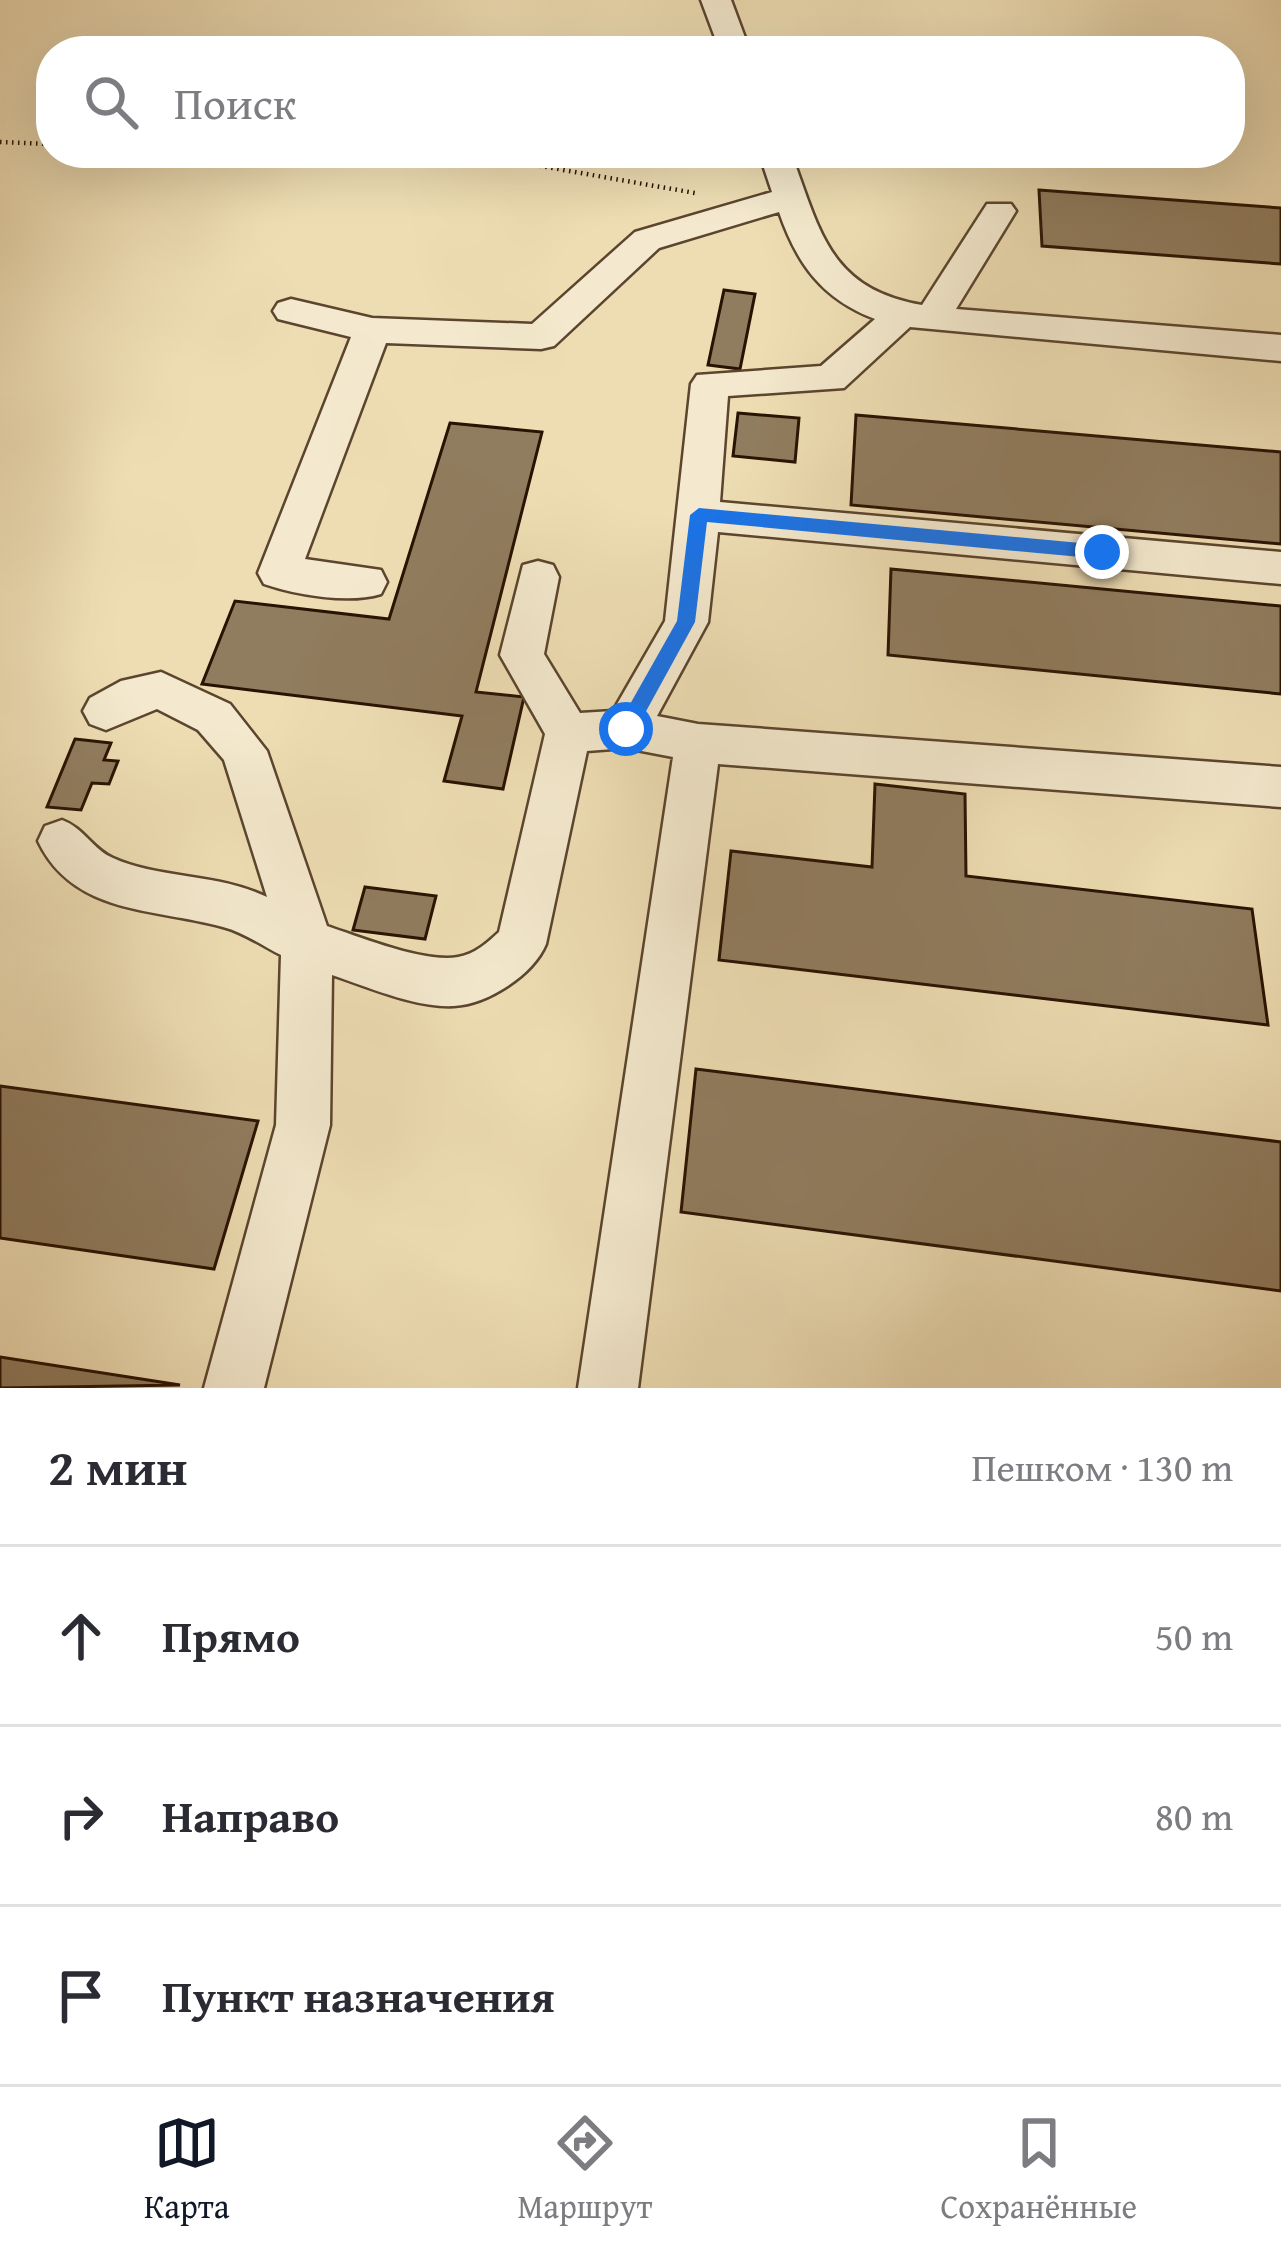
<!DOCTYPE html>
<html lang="ru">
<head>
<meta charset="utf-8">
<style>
	body { margin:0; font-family:"Gentium Book Plus",serif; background:#f2f2f3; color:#2b2b33 }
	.stop { position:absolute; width:36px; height:36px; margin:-27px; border:9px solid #1a73e8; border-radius:50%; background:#fff }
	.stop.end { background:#1a73e8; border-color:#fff; box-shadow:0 3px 12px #0008 }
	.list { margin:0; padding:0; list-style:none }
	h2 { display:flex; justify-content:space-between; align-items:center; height:156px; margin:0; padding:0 48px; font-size:51px }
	h2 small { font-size:39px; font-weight:400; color:#7c7c81 }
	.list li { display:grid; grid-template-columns:78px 1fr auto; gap:36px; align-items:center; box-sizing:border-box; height:180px; padding:0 48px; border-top:3px solid #e1e1e2 }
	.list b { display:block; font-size:45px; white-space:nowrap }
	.list em { font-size:39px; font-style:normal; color:#7c7c81 }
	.icon { flex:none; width:66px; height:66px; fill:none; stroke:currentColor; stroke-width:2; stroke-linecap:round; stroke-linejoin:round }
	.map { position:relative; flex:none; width:1281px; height:1388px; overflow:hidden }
	.search { position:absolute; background:#fff; box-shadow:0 12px 48px #0002; left:36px; right:36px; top:36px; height:132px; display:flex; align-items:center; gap:30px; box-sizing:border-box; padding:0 42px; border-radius:48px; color:#7c7c81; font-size:45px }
	.sheet { height:696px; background:#fff }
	nav { display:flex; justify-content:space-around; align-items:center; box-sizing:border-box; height:168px; border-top:3px solid #e1e1e2; background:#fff; font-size:33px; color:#7c7c81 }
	nav a { display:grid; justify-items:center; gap:6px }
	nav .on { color:#111827 }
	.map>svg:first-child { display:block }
	.building { fill:#907c5e; stroke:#2a1202; stroke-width:3 }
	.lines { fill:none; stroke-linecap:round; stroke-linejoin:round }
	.minor-casing { stroke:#5b452e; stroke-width:5 }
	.path { stroke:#2a1202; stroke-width:4.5; stroke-dasharray:1.5 4.5; stroke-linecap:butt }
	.minor { fill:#f4e9ce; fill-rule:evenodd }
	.route { fill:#1a73e8 }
</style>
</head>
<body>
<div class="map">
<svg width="1281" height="1388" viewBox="0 0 1281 1388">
	<rect width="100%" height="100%" fill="#eeddb3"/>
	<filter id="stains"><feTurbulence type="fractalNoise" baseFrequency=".00167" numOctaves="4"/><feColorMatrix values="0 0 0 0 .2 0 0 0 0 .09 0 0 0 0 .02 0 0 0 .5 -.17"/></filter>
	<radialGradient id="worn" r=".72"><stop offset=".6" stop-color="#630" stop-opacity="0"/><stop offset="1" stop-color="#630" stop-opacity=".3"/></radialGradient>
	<path class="building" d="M1039,190L1281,208V264L1042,246Z
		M724,290L755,294L740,369L708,365Z
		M738,413L799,418L795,462L733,456Z
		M856,415L1281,452V544L851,505Z
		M450,423L542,432L476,692L524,697L503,789L444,781L462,716L202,684L235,601L389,619Z
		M891,569L1281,606V694L888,655Z
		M75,739L111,743L104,760L118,761L109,784L92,783L81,810L47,807Z
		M875,784L965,794L966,876L1252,909L1268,1025L719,960L731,851L872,867Z
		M365,887L436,896L425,939L353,930Z
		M696,1069L1281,1142V1291L681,1212Z
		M0,1086L258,1121L214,1269L0,1238Z
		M0,1357L180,1385L0,1388Z"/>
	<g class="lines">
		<g class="minor-casing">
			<path id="minor" d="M701,0H731L750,51H720Z
				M759,153H791C820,231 829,289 922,305L987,204H1011L1016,211L956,309L1281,335V361L910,327L844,388L728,396L720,502L1281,552V584L718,532L708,622L657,716L698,724L1281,767V807L718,764L638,1388H578L673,757L626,748L587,751L546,944C533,975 488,1004 454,1006C415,1008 368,987 332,975L330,1125L264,1388H204L276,1125L281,955C263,946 243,932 223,927C154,908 73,915 38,841L45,826L62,820C84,828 93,850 113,858C159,879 218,873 267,897L224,760L198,730L157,709L106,730L90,724L83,711L90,698L121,681L161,672L230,704L267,751L327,926C360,937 424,963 458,957C475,954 487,943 499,932L545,734L500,655L523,565L538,561L553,565L559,577L544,654L580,713L613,711L665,621L691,384L697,375L821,366L875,319C822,299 797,264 779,212L659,248L554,346L541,349L386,343L305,559L381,570L387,582L381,594C349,604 296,595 264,584L258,573L351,337L278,319L273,311L278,303L291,299L372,318L532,324L635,232L772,192Z"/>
		</g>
		<path class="path" d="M0,142L51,144
			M372,153L535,165L695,193"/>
		<use href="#minor" class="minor"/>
	</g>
	<path class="route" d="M699,508L1102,545L1111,552L1102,559L707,522L695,622L633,735L626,738L616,729L677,621L690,515Z"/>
	<rect width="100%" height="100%" filter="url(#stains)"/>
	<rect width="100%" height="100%" fill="url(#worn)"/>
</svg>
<div class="stop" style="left:626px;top:729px"></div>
<div class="stop end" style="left:1102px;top:552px"></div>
<div class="search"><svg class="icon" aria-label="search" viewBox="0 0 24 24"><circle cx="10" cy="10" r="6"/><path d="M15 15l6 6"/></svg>Поиск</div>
</div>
<section class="sheet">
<h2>2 мин<small>Пешком · 130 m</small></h2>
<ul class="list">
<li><svg class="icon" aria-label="ahead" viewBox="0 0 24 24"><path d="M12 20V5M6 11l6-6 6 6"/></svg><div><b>Прямо</b></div><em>50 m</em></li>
<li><svg class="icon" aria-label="right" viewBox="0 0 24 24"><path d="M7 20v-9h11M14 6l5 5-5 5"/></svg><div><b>Направо</b></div><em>80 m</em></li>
<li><svg class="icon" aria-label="arrive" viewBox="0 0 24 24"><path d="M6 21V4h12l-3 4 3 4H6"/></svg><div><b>Пункт назначения</b></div></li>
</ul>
</section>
<nav>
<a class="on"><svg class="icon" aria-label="map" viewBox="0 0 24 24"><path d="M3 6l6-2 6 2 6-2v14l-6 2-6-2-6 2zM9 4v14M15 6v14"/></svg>Карта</a>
<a><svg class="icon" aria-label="directions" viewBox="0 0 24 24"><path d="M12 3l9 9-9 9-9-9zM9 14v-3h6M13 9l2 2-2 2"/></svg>Маршрут</a>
<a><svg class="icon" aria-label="saved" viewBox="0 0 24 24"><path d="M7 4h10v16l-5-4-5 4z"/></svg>Сохранённые</a>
</nav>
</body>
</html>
